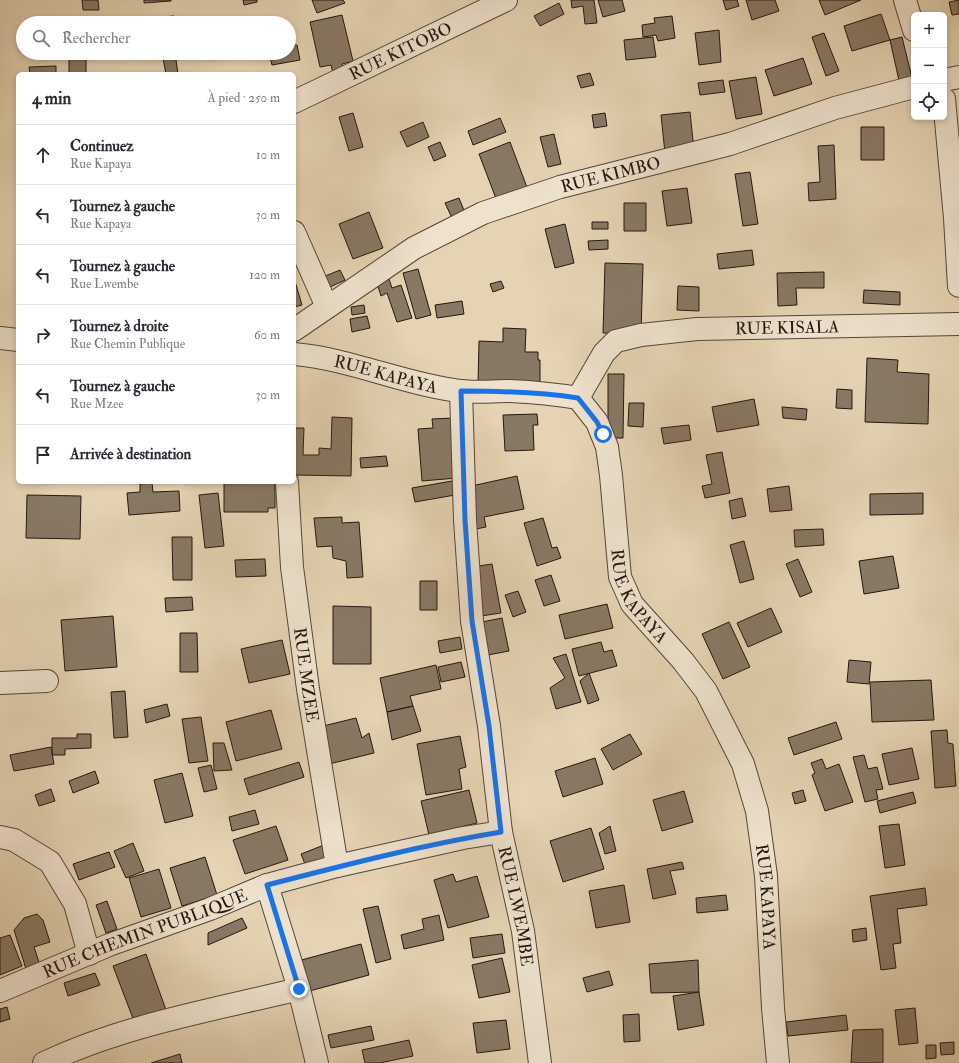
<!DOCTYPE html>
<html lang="fr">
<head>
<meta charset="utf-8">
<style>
	body { margin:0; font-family:"IM FELL Double Pica",serif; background:#f7f7f7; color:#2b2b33 }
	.controls { position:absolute; right:12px; top:12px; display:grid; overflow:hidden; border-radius:6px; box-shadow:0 2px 6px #0003 }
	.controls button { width:36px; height:36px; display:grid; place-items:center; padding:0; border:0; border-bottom:1px solid #e1e1e2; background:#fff; color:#2b2b33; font:20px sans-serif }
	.stop { position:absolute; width:12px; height:12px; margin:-9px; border:3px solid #1a73e8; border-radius:50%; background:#fff }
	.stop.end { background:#1a73e8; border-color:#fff; box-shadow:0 1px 4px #0008 }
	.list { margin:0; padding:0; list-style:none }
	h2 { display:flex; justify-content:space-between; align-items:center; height:52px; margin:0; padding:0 16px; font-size:17px }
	h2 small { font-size:13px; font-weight:400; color:#7c7c81 }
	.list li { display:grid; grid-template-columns:26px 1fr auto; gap:12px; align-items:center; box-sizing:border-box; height:60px; padding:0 16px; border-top:1px solid #e1e1e2 }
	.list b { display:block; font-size:15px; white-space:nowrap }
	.list p { margin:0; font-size:13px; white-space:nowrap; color:#7c7c81 }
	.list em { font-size:13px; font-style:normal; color:#7c7c81 }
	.icon { flex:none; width:22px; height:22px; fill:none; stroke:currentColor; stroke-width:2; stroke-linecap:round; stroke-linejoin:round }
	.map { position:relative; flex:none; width:959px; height:1063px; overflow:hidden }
	.search { position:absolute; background:#fff; box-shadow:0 2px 6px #0003; left:16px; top:16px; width:280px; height:44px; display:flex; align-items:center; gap:10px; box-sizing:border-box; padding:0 14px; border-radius:22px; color:#7c7c81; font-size:15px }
	.panel { position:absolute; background:#fff; box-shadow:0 2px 6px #0003; left:16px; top:72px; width:280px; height:412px; border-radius:6px }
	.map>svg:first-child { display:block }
	.building { fill:#887965; stroke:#241710 }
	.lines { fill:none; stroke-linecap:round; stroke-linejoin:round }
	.minor-casing { stroke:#544639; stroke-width:24 }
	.minor { stroke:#eee2ce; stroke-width:22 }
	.route { stroke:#1a73e8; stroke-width:5 }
	.labels { text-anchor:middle; stroke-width:4; stroke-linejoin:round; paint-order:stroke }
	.street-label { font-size:17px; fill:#241710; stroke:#eee2ce }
</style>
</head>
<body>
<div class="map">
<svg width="959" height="1063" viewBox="0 0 959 1063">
	<rect width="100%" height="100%" fill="#e5d3b3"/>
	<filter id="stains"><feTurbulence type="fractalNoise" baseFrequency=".005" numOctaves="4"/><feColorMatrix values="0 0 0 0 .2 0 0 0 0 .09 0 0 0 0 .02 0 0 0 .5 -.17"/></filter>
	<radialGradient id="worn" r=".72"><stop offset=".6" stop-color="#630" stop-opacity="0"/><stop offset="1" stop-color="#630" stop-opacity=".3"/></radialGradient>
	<path class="building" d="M82,0H98L99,10H83Z
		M144,0H171V1L144,3Z
		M243,0H257V2L244,5Z
		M312,0H343L345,3L317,13Z
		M571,0H594L597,23L585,24L583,6L572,8Z
		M598,0H622L625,11L603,17Z
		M723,0H737L739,6L726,10Z
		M746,0H775L779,11L752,20Z
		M819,0H861L825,15Z
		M959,0V14L952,15L949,2Z
		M559,3L564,14L540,26L534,16Z
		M881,14L890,40L852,51L844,26Z
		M342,15L353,61L342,64L344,71L333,73L331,65L320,67L310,22Z
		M174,16L175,23H149V18Z
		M672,16L675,38L658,41L656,35L643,37L642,25L655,23L654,18Z
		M200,17L201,23H184V19Z
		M719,30L721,62L699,65L695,33Z
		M824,33L839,71L826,76L812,37Z
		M653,37L656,57L626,60L624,40Z
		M902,37L913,82L900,85L890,40Z
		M297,45L300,60L272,65L269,53H289V46Z
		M69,53H86V73H69Z
		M162,53H175L178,74H166Z
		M803,58L812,84L774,96L765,70Z
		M56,66V74H30L29,67Z
		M590,73L594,85L581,88L577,76Z
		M756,77L762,114L736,119L729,81Z
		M723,80L725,92L700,95L698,83Z
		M690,112L694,150L665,153L661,115Z
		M353,113L363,147L349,151L339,117Z
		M605,113L607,126L594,128L592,115Z
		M500,118L506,132L473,145L468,131Z
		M423,122L429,137L407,147L400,132Z
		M861,127H884V160H861Z
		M554,134L561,164L548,167L540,137Z
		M440,142L446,156L434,161L428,147Z
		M510,142L528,190L497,201L479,154Z
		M834,145L836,199L809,201L808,183L820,182L818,146Z
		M750,172L758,224L743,226L735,174Z
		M687,188L692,223L667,226L662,191Z
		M459,198L465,213L452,218L445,203Z
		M624,203H646V231H624Z
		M369,212L383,248L353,259L339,224Z
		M592,222H608V229H592Z
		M565,224L574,263L555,268L545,229Z
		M608,240V249L589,250L588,241Z
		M752,250L754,265L719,269L717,254Z
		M605,263L643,264L641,334L603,333Z
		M418,269L431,315L416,319L403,273Z
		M340,270L345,280L328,288L323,277Z
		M824,272V288H796L797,305L778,306L777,273Z
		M294,278L302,305L294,307Z
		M389,279L392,288L401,285L412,318L397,322L387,293L381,296L377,283Z
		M501,281L504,288L493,292L490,284Z
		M678,286L699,287V311L677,310Z
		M864,290L900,292V305L863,303Z
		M462,301L464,314L437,318L435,305Z
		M364,305L365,313L352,315L351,307Z
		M367,316L370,328L352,332L350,319Z
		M503,328L526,329L525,352H538V360H540V403L496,402L478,385L479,341L503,342Z
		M867,358L898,360L897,372L929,374L928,424L865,422Z
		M608,374H624L623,438H608Z
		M837,389L852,390V409L836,408Z
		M754,399L759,425L717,432L712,407Z
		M629,403H644L643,427L628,426Z
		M782,407L807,409L806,420L783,418Z
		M537,414L538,425H533L534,450L505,451L503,415Z
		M332,417L352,418L351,476L294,475V428H304L303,455H319V448L331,449Z
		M453,418L457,478L422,481L418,429L433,428L432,419Z
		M689,425L691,440L664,444L661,428Z
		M722,452L730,493L705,498L702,486L712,484L706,455Z
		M386,456L388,466L361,468L360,458Z
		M517,476L524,509L484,517L486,527L476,529L467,487Z
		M452,481L455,495L415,502L412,488Z
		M224,482H275V508H268V512H224Z
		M152,483L153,492L179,491L180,511L129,515L127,493L140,492V484Z
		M789,486L792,510L770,512L767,489Z
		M218,493L224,546L205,548L199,495Z
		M923,493V514L870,515V494Z
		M27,495L81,496L80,539L26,538Z
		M742,498L746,516L732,519L729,501Z
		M342,517V523L359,522L363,577L347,578L346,561L333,558L332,546L317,547L314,518Z
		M543,518L552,548L557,547L561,558L537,566L524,523Z
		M823,529L824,545L795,547L794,530Z
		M172,537H192V580H173Z
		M744,541L754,579L740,583L730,545Z
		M893,556L899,588L864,594L859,561Z
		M265,559L266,576L236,577L235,560Z
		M798,559L812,592L800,597L786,564Z
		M492,564L501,613L481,616L472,567Z
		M551,575L560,601L544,606L535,580Z
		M420,581H437V610H420Z
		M518,591L526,612L513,617L505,595Z
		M192,597L193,610L166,612L165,598Z
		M607,604L613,628L565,639L559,615Z
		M333,606L371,607V664H333Z
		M771,608L782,632L748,647L737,623Z
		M113,616L117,667L65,671L61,620Z
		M502,618L509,651L488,655L482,622Z
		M729,622L750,667L723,679L702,634Z
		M180,633H197L198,672H180Z
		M460,637L462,649L440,653L438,641Z
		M282,640L290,674L249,683L241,649Z
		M601,642L604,652L612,650L617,666L579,676L572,649Z
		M566,654L581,702L556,709L550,688L565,678L553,658Z
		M849,660L871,662L869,684L847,682Z
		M461,662L465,677L441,682L438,667Z
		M436,665L441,689L410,696L413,706L387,712L380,678Z
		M589,673L599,700L588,704L580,681Z
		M931,680L934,720L872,722L870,682Z
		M125,691L128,737L114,738L111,692Z
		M167,704L170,716L146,723L144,710Z
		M413,706L421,731L392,740L387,712Z
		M271,710L282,749L236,761L226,722Z
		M201,717L208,761L189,763L182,719Z
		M356,718L362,738L369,733L374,753L325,765L315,728Z
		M836,722L842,739L794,755L788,738Z
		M947,730L948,743L953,744L956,786L935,788L931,731Z
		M77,734H91V748L65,749V755H52V738H77Z
		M630,734L642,754L613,770L601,749Z
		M460,736L466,767L459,769L462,789L426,795L417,744Z
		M213,743H224L232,770L214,771Z
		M51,747L54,764L14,771L10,755Z
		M912,748L919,779L889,785L882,754Z
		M864,755L868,769L877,767L883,789L876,790L878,799L865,802L853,757Z
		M595,758L603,784L563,797L555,771Z
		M822,759L826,769L839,764L853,802L825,811L812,775L815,773L811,763Z
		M299,762L304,777L249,795L244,779Z
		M211,765L217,789L204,792L198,768Z
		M95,771L99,783L73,793L69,781Z
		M182,773L193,816L165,823L154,780Z
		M51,789L55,801L39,806L35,795Z
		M469,790L477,823L429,835L421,801Z
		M803,790L806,801L795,804L792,793Z
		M684,791L693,822L662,831L653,800Z
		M913,792L916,803L880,813L877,801Z
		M255,810L259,824L232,831L229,817Z
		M899,824L905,865L885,868L879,826Z
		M276,826L288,860L245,874L233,840Z
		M610,826L616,851L605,854L599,833Z
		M591,828L604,869L563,882L550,841Z
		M133,843L144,871L126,878L114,851Z
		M324,845L330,859L307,869L301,854Z
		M109,852L115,867L79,880L73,864Z
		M205,857L217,895L182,906L170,868Z
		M682,862L684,869L670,871L676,894L653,899L647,869Z
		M159,869L171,908L141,917L129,878Z
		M453,874L456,882L477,876L489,917L448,928L434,880Z
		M624,885L630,922L596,928L589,891Z
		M925,888L927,905L897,909L901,943L893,944L896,968L881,970L870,896Z
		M726,895L728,910L697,913L696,898Z
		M107,901L117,929L106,933L96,905Z
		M378,906L391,959L376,963L363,909Z
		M37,914L43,920L50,942L34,947L40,965L26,969L14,930L24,918Z
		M439,915L444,940L404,949L401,935L424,929L422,919Z
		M242,918L247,928L208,945V933Z
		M866,928L867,940L853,942L852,930Z
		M502,934L505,953L473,958L470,938Z
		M10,935L22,966L0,975V938Z
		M361,944L369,975L302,993L294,962Z
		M146,954L166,1010L134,1021L113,966Z
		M502,958L510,992L479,998L472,965Z
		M698,960L699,992L651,993L649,964Z
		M609,971L613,985L587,992L583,978Z
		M95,973L100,985L68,996L64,983Z
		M699,992L704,1025L678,1030L673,996Z
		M7,1007L10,1019L0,1022V1009Z
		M915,1008L918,1043L899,1045L895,1010Z
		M639,1014L640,1041L624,1042L623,1015Z
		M846,1015L848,1030L788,1036L786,1022Z
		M506,1020L510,1049L477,1053L473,1023Z
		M371,1026L374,1040L331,1048L328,1035Z
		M883,1029V1063H851L853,1030Z
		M409,1040L413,1056L380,1063H365L362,1050Z
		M954,1042V1054L941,1055L940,1043Z
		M926,1045H936V1058L926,1059Z
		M180,1054L182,1063H151Z"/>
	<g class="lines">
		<g class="minor-casing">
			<g id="minor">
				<path d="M905,0L914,30"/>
				<path d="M944,80L959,77"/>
				<path d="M944,99L955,218L959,286"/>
				<path id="s1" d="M294,102L506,0"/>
				<path d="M294,232L327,307"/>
				<path id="s2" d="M294,330L414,248L483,213L560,187L730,144L835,108L914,87"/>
				<path d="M0,338L18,340"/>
				<path id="s3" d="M294,354C351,359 403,384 460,391C476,393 493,391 509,391C532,392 555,394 578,398L597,422L607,447L611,475L620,577L632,604L683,661L706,691L743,764L757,811L766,876L773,1008L778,1063"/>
				<path id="s4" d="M461,391L465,520L472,621L489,726L501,832L523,931L540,1063"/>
				<path id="s5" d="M578,398L604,353L616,341L641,335L697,329L959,324"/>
				<path id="s6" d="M287,482L292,567L308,689L337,866"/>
				<path d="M0,683L47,681"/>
				<path d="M0,837L14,840L50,862L75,904L89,954"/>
				<path d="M267,885L299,989L317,1063"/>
				<path id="s7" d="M0,991L109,945L210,909L267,885L337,866L463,838L501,832"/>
				<path d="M44,1063C124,1025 213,1010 299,989"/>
			</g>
		</g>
		<use href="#minor" class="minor"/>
	</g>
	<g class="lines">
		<path class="route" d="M299,989L267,885C345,865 422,845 501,832L489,726L472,621L465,520L461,391C501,391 539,392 578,398L597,422L603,434"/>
	</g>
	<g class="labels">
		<g class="street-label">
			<text dy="6" stroke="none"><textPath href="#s1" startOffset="118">RUE KITOBO</textPath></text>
			<text dy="6" stroke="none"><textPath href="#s2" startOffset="356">RUE KIMBO</textPath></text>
			<text dy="6" stroke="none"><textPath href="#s5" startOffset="241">RUE KISALA</textPath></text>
			<text dy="6" stroke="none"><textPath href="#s3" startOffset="94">RUE KAPAYA</textPath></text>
			<text dy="6" stroke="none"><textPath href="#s3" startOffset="502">RUE KAPAYA</textPath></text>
			<text dy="6" stroke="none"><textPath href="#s6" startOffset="194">RUE MZEE</textPath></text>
			<text dy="6" stroke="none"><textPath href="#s3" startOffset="838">RUE KAPAYA</textPath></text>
			<text dy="6" stroke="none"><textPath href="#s4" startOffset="519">RUE LWEMBE</textPath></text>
			<text dy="6" stroke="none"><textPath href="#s7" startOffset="156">RUE CHEMIN PUBLIQUE</textPath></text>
		</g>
	</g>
	<rect width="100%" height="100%" filter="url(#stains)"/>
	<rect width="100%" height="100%" fill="url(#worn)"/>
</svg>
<div class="controls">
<button>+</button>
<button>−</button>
<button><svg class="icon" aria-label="locate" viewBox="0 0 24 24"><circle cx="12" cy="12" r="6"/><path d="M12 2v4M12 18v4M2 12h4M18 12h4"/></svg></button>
</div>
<div class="stop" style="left:603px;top:434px"></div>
<div class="stop end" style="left:299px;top:989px"></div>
<div class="search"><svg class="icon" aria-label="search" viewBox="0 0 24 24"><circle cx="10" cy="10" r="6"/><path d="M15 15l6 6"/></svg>Rechercher</div>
<section class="panel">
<h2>4 min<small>À pied · 250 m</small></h2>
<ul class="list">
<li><svg class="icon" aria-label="ahead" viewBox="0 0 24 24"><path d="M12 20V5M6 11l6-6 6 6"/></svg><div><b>Continuez</b><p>Rue Kapaya</p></div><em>10 m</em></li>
<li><svg class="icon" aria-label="left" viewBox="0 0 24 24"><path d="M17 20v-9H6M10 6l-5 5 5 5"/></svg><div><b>Tournez à gauche</b><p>Rue Kapaya</p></div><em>30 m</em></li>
<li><svg class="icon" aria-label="left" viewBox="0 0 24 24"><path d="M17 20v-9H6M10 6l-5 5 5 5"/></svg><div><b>Tournez à gauche</b><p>Rue Lwembe</p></div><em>120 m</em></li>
<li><svg class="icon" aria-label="right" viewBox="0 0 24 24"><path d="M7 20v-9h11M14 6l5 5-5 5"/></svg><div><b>Tournez à droite</b><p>Rue Chemin Publique</p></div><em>60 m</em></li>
<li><svg class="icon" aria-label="left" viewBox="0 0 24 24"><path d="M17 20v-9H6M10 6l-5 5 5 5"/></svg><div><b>Tournez à gauche</b><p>Rue Mzee</p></div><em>30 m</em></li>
<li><svg class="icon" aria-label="arrive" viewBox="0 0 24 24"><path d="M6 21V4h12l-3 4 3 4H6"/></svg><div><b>Arrivée à destination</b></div></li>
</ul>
</section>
</div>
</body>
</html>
